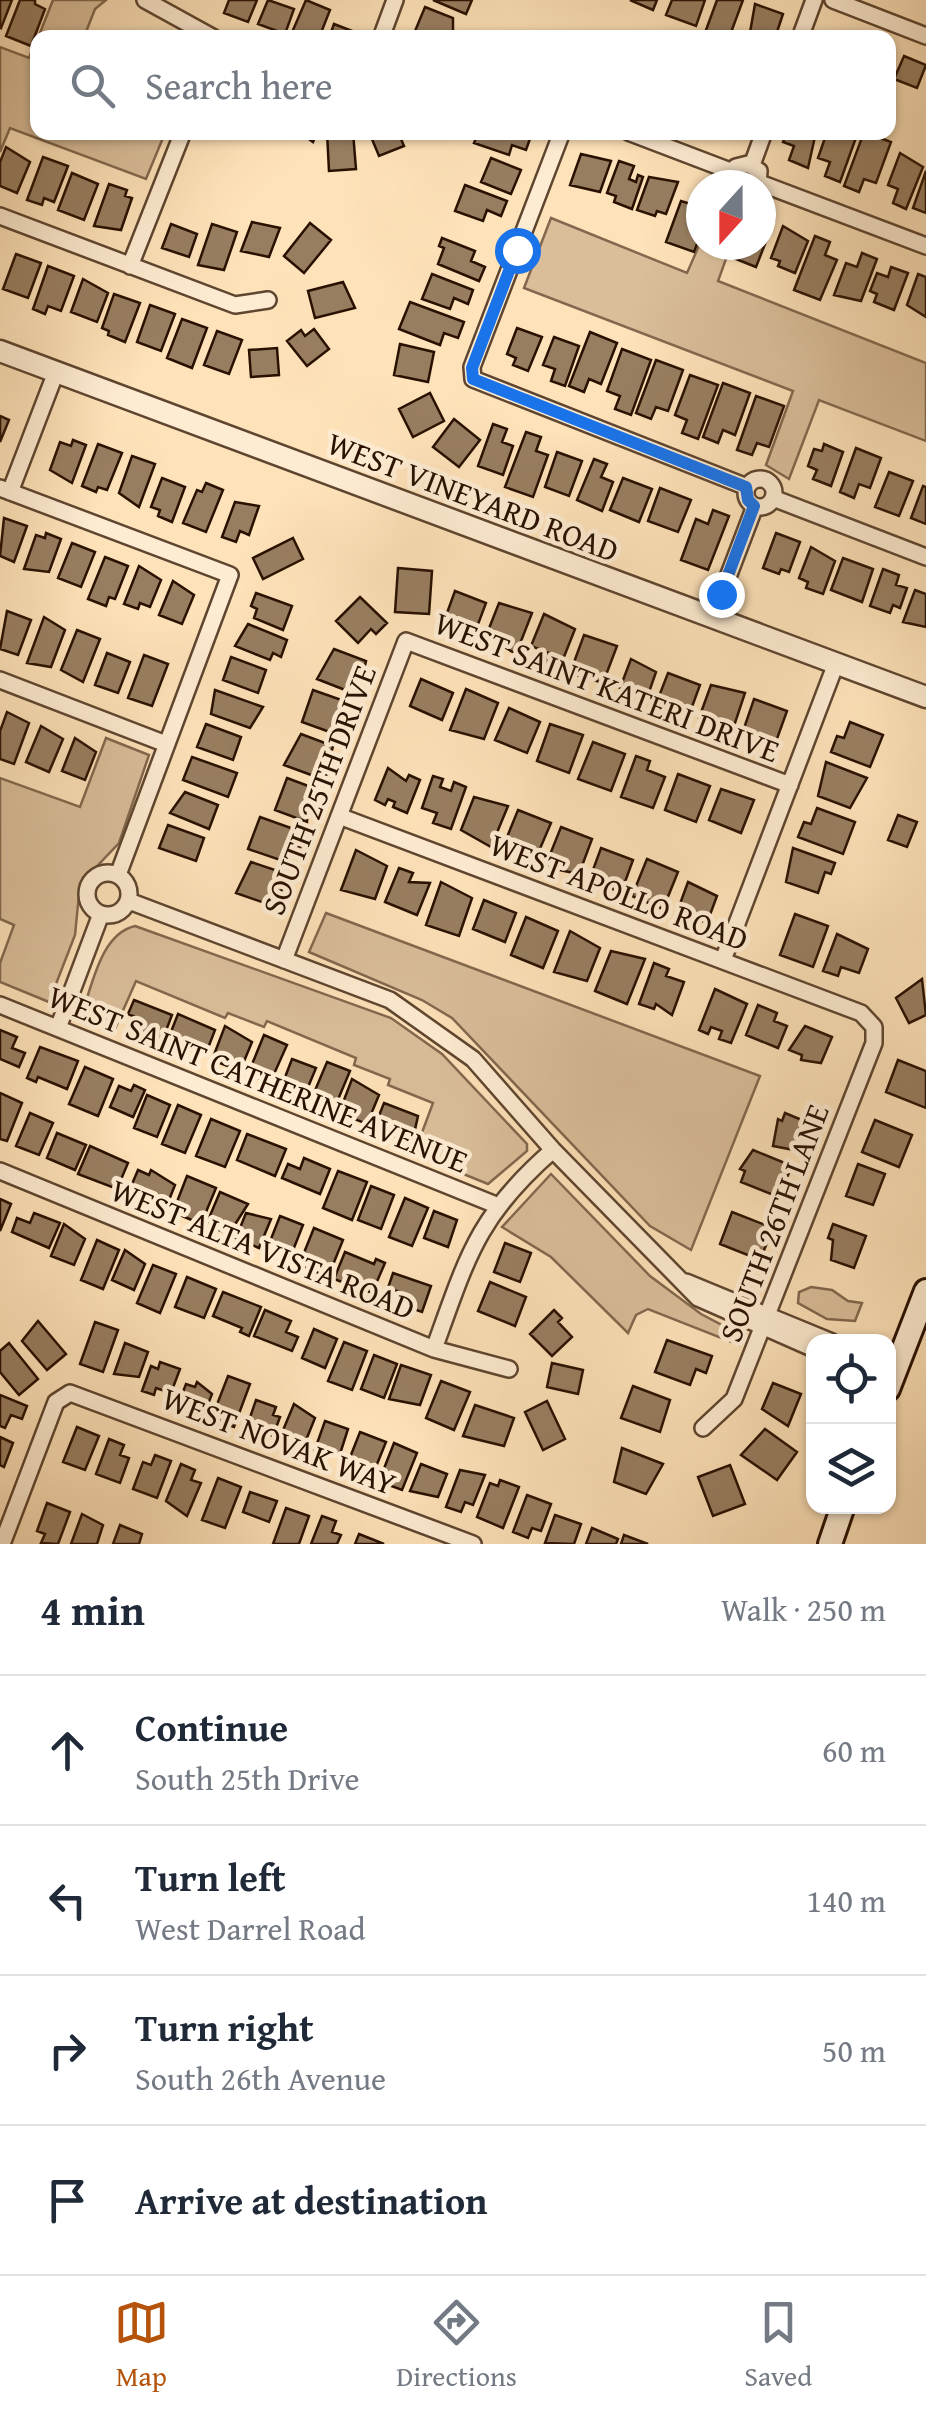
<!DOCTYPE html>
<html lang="en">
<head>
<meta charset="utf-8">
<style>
	body { margin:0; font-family:"Gentium Book Plus",serif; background:#f6f6f7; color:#1f2937 }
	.controls { position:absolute; right:30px; bottom:30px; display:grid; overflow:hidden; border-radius:20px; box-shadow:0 2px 8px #0004 }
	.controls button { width:90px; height:90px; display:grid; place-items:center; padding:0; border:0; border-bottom:2px solid #e0e1e3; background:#fff; color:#1f2937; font:50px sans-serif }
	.compass { position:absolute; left:686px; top:170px; width:90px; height:90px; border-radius:50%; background:#fff; box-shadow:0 2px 8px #0004; rotate:201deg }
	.stop { position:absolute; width:30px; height:30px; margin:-22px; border:8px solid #1a73e8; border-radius:50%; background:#fff }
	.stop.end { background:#1a73e8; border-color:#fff; box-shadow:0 2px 10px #0008 }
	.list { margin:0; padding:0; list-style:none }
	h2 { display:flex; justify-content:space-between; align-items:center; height:130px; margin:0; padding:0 40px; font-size:42px }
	h2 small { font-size:32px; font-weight:400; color:#747a83 }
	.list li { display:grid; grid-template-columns:65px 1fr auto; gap:30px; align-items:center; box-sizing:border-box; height:150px; padding:0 40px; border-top:2px solid #e0e1e3 }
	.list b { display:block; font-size:38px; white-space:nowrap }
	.list p { margin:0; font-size:32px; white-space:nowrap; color:#747a83 }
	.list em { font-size:32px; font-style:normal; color:#747a83 }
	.icon { flex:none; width:55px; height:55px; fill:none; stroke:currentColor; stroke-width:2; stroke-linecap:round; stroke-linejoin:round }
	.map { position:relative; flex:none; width:926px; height:1544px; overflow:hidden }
	.search { position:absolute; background:#fff; box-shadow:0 2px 8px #0004; left:30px; right:30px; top:30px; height:110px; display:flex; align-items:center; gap:25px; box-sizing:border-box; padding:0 35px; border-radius:20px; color:#747a83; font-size:38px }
	.sheet { height:730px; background:#fff }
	nav { display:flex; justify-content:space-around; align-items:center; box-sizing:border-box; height:140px; border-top:2px solid #e0e1e3; background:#fff; font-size:28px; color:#747a83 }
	nav a { display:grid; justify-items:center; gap:5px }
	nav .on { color:#b45309 }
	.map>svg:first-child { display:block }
	.green { fill:#dabe9a; stroke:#82684e; stroke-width:2.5 }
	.building { fill:#987e61; stroke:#291101; stroke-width:2.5 }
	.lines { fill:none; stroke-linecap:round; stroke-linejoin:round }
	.minor-casing { stroke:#5e452f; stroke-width:20 }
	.tertiary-casing { stroke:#5e452f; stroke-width:25 }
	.secondary-casing { stroke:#291101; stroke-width:28 }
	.minor { stroke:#feecd2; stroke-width:15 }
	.tertiary { stroke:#feecd2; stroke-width:20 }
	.secondary { stroke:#feecd2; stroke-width:22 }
	.route { stroke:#1a73e8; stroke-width:12 }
	.labels { text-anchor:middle; stroke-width:9; stroke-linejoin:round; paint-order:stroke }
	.street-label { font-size:32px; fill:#291101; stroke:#feecd2 }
</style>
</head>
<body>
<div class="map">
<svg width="926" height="1544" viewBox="0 0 926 1544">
	<rect width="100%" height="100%" fill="#fee2b9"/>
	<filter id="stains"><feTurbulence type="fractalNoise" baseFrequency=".002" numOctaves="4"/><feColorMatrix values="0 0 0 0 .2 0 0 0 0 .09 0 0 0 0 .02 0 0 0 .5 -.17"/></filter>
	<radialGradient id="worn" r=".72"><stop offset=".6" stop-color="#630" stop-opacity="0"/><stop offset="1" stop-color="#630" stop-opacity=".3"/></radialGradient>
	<path class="green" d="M53,0H106L95,9L84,37L38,38Z
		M37,38L38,132L165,133L146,179L10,128L0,152V47L29,58Z
		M551,218L687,273L701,241V245H731L718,281L926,363V441L819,400L789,479L766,465L793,391L524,288Z
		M106,738L149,755L119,843L80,884L75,935L49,1002L0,982V963L14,925L0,919V778L80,807Z
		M326,913L760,1076L691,1250L650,1226L452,1018L422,1000L309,952Z
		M135,926L391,1018L442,1054L527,1144V1151L488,1184L414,1154L433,1103L388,1085L390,1079L354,1065L356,1058L267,1021L264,1027L228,1013L225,1018L136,981L114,1031L84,1018L82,1013C93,983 101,934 135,926Z
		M551,1174L650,1276L701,1314L739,1334V1345L648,1309L636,1315L628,1333L551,1257L502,1227Z
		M811,1287L832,1290L848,1301L862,1303L855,1321L827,1319L798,1303L799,1292Z"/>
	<path class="building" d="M0,0H12L1,28L0,27Z
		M20,0H35V4L45,9L31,46L6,36Z
		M229,0H257L248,22L224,13Z
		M268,0L294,9L285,34L258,24Z
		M306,0L330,10L319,38L290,37Z
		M433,0H472L466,14Z
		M630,0H657L653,10Z
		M672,0H705L696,26L666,15Z
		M717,0H743L729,38L706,30Z
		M755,4L783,14L775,38H749Z
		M425,7L453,18V38H430L415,31Z
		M334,24L360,34L359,38H329Z
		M904,56L926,65L917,88L894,79Z
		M299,132H317L313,142Z
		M327,132H353L356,169L329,171Z
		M369,132H398L404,146L379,156Z
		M485,132H523L531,136L526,150L512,145L509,155L474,143L478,134L484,137Z
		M787,132H816L808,168L789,160L794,146L783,142Z
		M827,132H858L840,182L825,176L830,162L818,158Z
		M864,132L891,142L876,183L864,179L859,192L844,186Z
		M6,147L30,162L17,193L0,186V162Z
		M900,153L923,167L906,209L893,203L898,189L888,185Z
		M581,154L611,161L600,192L570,185Z
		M43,157L68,166L54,202L44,198L42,205L27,200Z
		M491,158L521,170L511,194L481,182Z
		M619,161L634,166L629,179L636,182L638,175L643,177L632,209L614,202L616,196L607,193Z
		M926,171V213L913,208Z
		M72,173L98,184L84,220L58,210Z
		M649,177L678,182L666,214L657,211L655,216L637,210Z
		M109,184L127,190L125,196L132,198L121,230L94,226Z
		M465,185L507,201L501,216L487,210L483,221L455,211Z
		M698,192L701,233L694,252L666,242L681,201L694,205Z
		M761,216L774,221L756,267L731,257L736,245H761Z
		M252,222L280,228L269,257L241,251Z
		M310,223L331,240L304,273L284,256Z
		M171,224L197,234L189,257L162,248Z
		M212,224L237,232L224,270L198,265Z
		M783,226L808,241L795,273L778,266L780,261L771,258Z
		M815,236L830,242L825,255L837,260L820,300L794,290Z
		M442,238L475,251L471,261L485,267L479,281L438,264L444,248L439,246Z
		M862,253L877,259L861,301L834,295L846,263L857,267Z
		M16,254L41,263L28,298L3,289Z
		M48,266L74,276L61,311L48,306L45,314L33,309Z
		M891,267L908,273L894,310L874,302L877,294L870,291L877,273L888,277Z
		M432,274L473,290L468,304L454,298L450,309L422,299Z
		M918,274L926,277V317L907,305Z
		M83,279L108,293L97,322L71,312Z
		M343,282L355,308L315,318L308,291Z
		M114,294L140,303L125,342L108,335L109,331L102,328Z
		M410,302L464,322L458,338L444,333L440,345L399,329Z
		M150,305L175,314L161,351L137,342Z
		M182,319L207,328L192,368L167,358Z
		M517,328L542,337L528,371L513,365L516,358L507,354Z
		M314,329L329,349L307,366L287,341L301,330L305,336Z
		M217,331L242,340L229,374L204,365Z
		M590,332L617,343L601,384L589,379L584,392L569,386Z
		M554,337L579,346L565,386L551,381L555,369L543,365Z
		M400,344L434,352L428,382L394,375Z
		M277,348L279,375L251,377L249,350Z
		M622,349L651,360L631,415L615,409L620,396L607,391Z
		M656,360L683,370L668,411L656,407L651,419L636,413Z
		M690,375L718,385L698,439L682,433L687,420L675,415Z
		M723,383L750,393L735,435L723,430L718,443L703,437Z
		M430,393L444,421L413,437L399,409Z
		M756,396L784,406L769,447L757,443L752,455L737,450Z
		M0,416L9,420L0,442Z
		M454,419L480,440L459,467L433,447Z
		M493,424L507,429L502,442L513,446L503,475L478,466Z
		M526,432L541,437L536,451L548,455L533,497L505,487Z
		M73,440L86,445L72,483L50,470L60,442L71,446Z
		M98,444L122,453L107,490L98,487L96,492L82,486Z
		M824,444L843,452L831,486L813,479L817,470L808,466L814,449L822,451Z
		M856,448L881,458L870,488L859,484L854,498L840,492Z
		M557,452L582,461L569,496L545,487Z
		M132,456L155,464L139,507L119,493Z
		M594,459L607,464L601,477L613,482L602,511L577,500Z
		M889,472L913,481L899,516L875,507Z
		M162,478L185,487L172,522L158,516L160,510L151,507Z
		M623,478L652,489L639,522L610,510Z
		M206,483L223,490L206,532L183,523L197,490L202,492Z
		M923,486L926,487V524L911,518Z
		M660,488L691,500L678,532L648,521Z
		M235,502L259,506L249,535L240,531L236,542L222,537Z
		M713,510L729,516L708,570L681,560L696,519L708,524Z
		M4,518L27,526L14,562L0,556Z
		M46,533L61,539L49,572L24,569L36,535L45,538Z
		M776,533L800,542L789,572L781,569L779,574L763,568Z
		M293,538L303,559L263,579L253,558Z
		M72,543L95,552L81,587L58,578Z
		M811,547L835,561L823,594L806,588L808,582L799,578Z
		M105,557L128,566L115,599L109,597L106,606L88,599Z
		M843,558L873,569L862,602L831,590Z
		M139,566L161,580L150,607L140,603L138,609L124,604Z
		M398,568L432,571L429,614L395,612Z
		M883,569L899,575L896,585L907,588L900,608L893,605L890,613L870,606Z
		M173,581L194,595L182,624L159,615Z
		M915,590L926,594V627L903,622Z
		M455,591L486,603L474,635L460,630L462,625L447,613Z
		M256,593L292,606L283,630L254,618L257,609L251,606Z
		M360,597L387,623L376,634L371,629L358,643L336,621Z
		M499,603L532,613L516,654L486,636Z
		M7,611L31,620L18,655L0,649Z
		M544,614L575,629L560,667L546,662L549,653L531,646Z
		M44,617L65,630L51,667L27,663Z
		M248,624L287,640L281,657L273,653L270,660L235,646Z
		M77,630L100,639L83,682L61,670Z
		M584,635L617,646L603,683L570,673Z
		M334,649L366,661L358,695L317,679Z
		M107,653L130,662L118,693L95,685Z
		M144,655L168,664L152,706L128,698Z
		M231,657L266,670L258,693L223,680Z
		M631,659L656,672L647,698L620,688Z
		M668,673L700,685L689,715L656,704Z
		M421,679L453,693L442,720L410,706Z
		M711,685L745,693L731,735L699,718Z
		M466,689L498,703L484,739L450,730Z
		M215,690L263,707L250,728L211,714Z
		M313,690L350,703L341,736L302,722Z
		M754,699L787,711L774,747L741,737Z
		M509,708L540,722L527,753L495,740Z
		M7,712L29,723L14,764L0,759V731Z
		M850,722L883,735L870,767L831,752L837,736L844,738Z
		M206,724L241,737L233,760L197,747Z
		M550,724L583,735L569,773L537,761Z
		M41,726L63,739L49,772L26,762Z
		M301,734L333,746L325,780L284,765Z
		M75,738L96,752L85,780L62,771Z
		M593,742L625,754L611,791L578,779Z
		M636,756L650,761L647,770L665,777L653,808L621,797Z
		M192,757L237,773L228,797L183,780Z
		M826,762L867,778L850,808L818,796Z
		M388,768L406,781L409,775L420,780L407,813L393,807L395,802L388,799L385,805L375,800Z
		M678,774L710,786L696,822L665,810Z
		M433,776L443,779L440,787L451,791L454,782L466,787L451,829L433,823L437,813L422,808Z
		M287,778L319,790L314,804L308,802L307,822L275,810Z
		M721,789L754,800L741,833L709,820Z
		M185,792L218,805L209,829L170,813Z
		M474,797L508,806L491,847L461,830Z
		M817,808L855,822L843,854L798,837L804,822L811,824Z
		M518,810L551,823L536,858L521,845L518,853L503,847Z
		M898,815L917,822L907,847L888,840Z
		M260,817L305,833L300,848L292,845L286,862L248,849Z
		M168,825L204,838L196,861L159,848Z
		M561,827L592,839L579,874L545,867Z
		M601,848L633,860L621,893L590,878Z
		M793,848L835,863L831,874L825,872L818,893L786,882Z
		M356,850L387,866L375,899L341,890Z
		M647,859L678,872L663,909L632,896Z
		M251,862L287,874L276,907L236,893Z
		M399,868L413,873L409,882L430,883L417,915L385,902Z
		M441,882L472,898L459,936L426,925Z
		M688,882L717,896L707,923L677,912Z
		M484,900L516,913L505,942L473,929Z
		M795,914L828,926L813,967L780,955Z
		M526,917L558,931L543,968L511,955Z
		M570,931L600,948L587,981L554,972Z
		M837,934L868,949L859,973L841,967L838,976L823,971Z
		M611,951L645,959L627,1004L595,991Z
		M654,963L669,969L666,976L684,982L672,1015L656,1004L654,1009L639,1004Z
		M922,979L926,1015L909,1023L896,998Z
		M715,989L747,1004L731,1043L719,1039L722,1031L711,1027L708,1034L699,1030Z
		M134,1000L172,1015L162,1041L136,1030L140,1019L128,1014Z
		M758,1005L777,1013L774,1021L787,1026L778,1048L746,1035Z
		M178,1014L215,1030L205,1056L167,1042Z
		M225,1026L252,1042L240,1071L212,1060Z
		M805,1026L832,1037L821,1063L801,1060L802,1055L789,1050Z
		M0,1030L17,1037L12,1048L25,1053L19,1067L0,1059Z
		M264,1035L287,1045L270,1083L248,1074Z
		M40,1047L78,1061L67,1089L38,1077L36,1082L27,1078Z
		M292,1059L316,1068L303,1099L282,1085Z
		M898,1060L926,1071V1108L886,1092Z
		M327,1062L350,1071L334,1109L311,1100Z
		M85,1067L113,1079L98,1116L69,1104Z
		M352,1079L379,1095L367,1124L339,1113Z
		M134,1085L145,1090L133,1117L110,1107L119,1086L131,1091Z
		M0,1093L22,1103L7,1141L0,1139Z
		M147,1095L170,1105L157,1137L134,1128Z
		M384,1103L418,1116L412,1143L374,1128Z
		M178,1105L201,1115L185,1153L162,1144Z
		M30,1113L53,1123L39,1155L16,1146Z
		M785,1113L814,1125L804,1152L773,1146L778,1119L782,1121Z
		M211,1119L240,1131L225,1167L196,1156Z
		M875,1120L912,1135L899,1167L862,1152Z
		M57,1133L86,1145L75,1170L47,1158Z
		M247,1134L286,1149L275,1176L237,1160Z
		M90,1146L128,1163L117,1189L78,1174Z
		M753,1150L792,1166L785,1182L792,1185L786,1200L741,1182L745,1171L740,1169Z
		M304,1158L330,1169L320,1194L282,1178L288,1164L300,1169Z
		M858,1164L885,1174L873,1205L846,1196Z
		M138,1170L149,1175L151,1170L175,1185L165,1210L139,1199L144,1189L132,1184Z
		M338,1171L367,1182L352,1220L323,1208Z
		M187,1176L216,1188L201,1224L173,1212Z
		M371,1186L394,1195L381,1229L358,1220Z
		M220,1192L248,1204L229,1234L206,1225Z
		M405,1198L428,1208L412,1246L389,1237Z
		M0,1199L11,1204L0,1231Z
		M434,1211L457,1220L448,1247L424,1238Z
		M732,1212L773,1228L760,1260L720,1244Z
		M34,1213L60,1223L49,1248L12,1232L17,1218L30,1223Z
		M246,1213L271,1219L259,1248L236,1238Z
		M280,1216L303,1225L290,1258L267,1249Z
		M64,1224L85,1239L74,1265L51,1256Z
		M833,1224L866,1236L854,1268L831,1260L833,1240L828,1238Z
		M314,1228L343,1240L328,1277L299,1265Z
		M97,1240L119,1250L103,1289L81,1280Z
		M505,1243L531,1253L520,1282L494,1272Z
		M125,1250L145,1264L134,1290L112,1280Z
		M345,1252L374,1264L376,1259L385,1263L372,1293L334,1279Z
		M153,1265L176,1274L160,1313L137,1303Z
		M393,1273L431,1286L422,1312L396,1303L400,1292L388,1288Z
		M187,1277L216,1289L204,1318L175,1307Z
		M490,1282L526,1297L515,1326L478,1311Z
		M223,1292L261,1307L249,1336L240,1332L242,1328L213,1316Z
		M265,1310L291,1321L286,1332L298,1337L292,1351L254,1336Z
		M554,1310L562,1318L558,1322L572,1337L552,1356L530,1334Z
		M38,1321L66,1354L47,1370L22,1341Z
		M95,1322L118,1330L103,1372L80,1364Z
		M314,1329L337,1339L325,1368L302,1358Z
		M667,1340L712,1356L706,1373L696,1369L690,1385L655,1372Z
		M344,1342L367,1351L352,1390L328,1381Z
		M9,1343L38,1379L19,1395L0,1372V1351Z
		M125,1343L148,1352L139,1377L114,1374Z
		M374,1355L397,1364L384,1398L361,1389Z
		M160,1362L180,1369L171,1393L156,1388L154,1395L142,1391L151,1366L158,1369Z
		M552,1363L583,1370L578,1394L547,1387Z
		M401,1365L431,1375L420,1405L389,1399Z
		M228,1376L250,1384L234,1427L219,1422L223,1410L216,1407Z
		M441,1381L470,1392L454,1430L426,1418Z
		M197,1382L212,1394L205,1412L179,1402L186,1384L195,1387Z
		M773,1383L801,1394L788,1426L762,1409Z
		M633,1386L670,1400L660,1432L621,1418Z
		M0,1395L27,1406L22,1419L11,1415L5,1428L0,1426Z
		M256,1400L276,1407L273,1415L280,1417L273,1436L247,1426Z
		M547,1401L565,1439L543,1450L525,1412Z
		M294,1404L315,1418L300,1455L286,1449L290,1439L281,1435Z
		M475,1405L514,1418L504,1446L463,1436Z
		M325,1421L348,1429L340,1454L331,1452L329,1457L314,1452Z
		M77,1427L99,1436L85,1470L63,1462Z
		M765,1429L797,1452L777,1480L741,1455Z
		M360,1432L386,1442L371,1479L345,1470Z
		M0,1437L13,1443L4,1467L0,1465Z
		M109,1439L124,1445L120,1455L129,1458L120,1483L96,1474Z
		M394,1443L417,1453L402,1490L386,1484L390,1474L383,1471Z
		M622,1448L663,1464L646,1494L614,1482Z
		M155,1455L171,1461L157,1498L133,1489L143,1462L151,1465Z
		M181,1464L195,1470L191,1480L201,1483L187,1516L166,1501Z
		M421,1464L447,1474L438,1497L410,1491Z
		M730,1465L745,1504L713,1516L698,1477Z
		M460,1470L485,1475L473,1505L465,1502L461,1512L446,1507Z
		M218,1478L241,1487L225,1528L202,1520Z
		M500,1480L519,1487L503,1528L477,1517L490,1483L498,1486Z
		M250,1492L277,1501L269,1522L243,1512Z
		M527,1495L551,1504L541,1531L532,1528L528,1538L513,1532Z
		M47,1503L70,1512L58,1544L41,1543L45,1534L37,1531Z
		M286,1508L309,1516L299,1544H273Z
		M82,1514L103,1525L97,1544H71Z
		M555,1515L581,1524L574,1544L545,1543Z
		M322,1516L336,1521L332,1532L341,1535L337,1544H311Z
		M120,1525L142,1534L139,1544H113Z
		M592,1528L618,1539L616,1544H586Z
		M359,1534L384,1544H355Z
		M624,1535L648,1544H621Z"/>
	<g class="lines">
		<g class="minor-casing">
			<path id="minor" d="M145,0L214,38
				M833,0L926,36
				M381,38L395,0
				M800,38L814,0
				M562,132L472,367L473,379L747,487
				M628,132L733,172
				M752,165L764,132
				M760,183L926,246
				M734,185L736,167L748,164L759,171L758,185
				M0,216L235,305L268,300
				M130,266L183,132
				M746 493a14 14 0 1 1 28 0a14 14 0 1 1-28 0Z
				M0,488L230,575L118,875
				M10,492L56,372
				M773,498L926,557
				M712,619L755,506
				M0,680L166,744
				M339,816L861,1013L874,1027V1043L734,1399L703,1428
				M87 894a21 21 0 1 1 42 0a21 21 0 1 1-42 0Z
				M129,901L390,1000L473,1059L553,1150L698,1298L814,1349
				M284,960L406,641L790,785
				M723,960L835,666
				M0,1005L496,1205
				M58,1028L101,914
				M0,1171L434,1349L509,1369
				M686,1282L832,1342
				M434,1349C467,1258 477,1216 553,1150
				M2,1544L56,1402L70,1393L473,1544"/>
		</g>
		<g class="tertiary-casing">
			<path id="tertiary" d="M0,351L926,697"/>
		</g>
		<g class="secondary-casing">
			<path id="secondary" d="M888,1389L926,1291
				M830,1544L843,1506"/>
		</g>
		<use href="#minor" class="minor"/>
		<use href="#tertiary" class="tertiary"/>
		<use href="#secondary" class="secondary"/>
	</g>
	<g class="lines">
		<path class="route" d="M517,250L472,368L473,379L746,487L748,500L754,506L721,594"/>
	</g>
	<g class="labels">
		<g class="street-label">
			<text transform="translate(473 497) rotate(21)" y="11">WEST VINEYARD ROAD</text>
			<text transform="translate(607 687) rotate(21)" y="11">WEST SAINT KATERI DRIVE</text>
			<text transform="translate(319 790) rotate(-69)" y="11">SOUTH 25TH DRIVE</text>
			<text transform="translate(619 892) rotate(21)" y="11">WEST APOLLO ROAD</text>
			<text transform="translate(258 1079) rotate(22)" y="11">WEST SAINT CATHERINE AVENUE</text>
			<text transform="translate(774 1223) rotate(-69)" y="11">SOUTH 26TH LANE</text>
			<text transform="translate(263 1249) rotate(22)" y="11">WEST ALTA VISTA ROAD</text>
			<text transform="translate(279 1441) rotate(21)" y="11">WEST NOVAK WAY</text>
		</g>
	</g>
	<rect width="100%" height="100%" filter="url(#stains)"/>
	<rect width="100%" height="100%" fill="url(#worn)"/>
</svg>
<div class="controls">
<button><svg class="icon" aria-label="locate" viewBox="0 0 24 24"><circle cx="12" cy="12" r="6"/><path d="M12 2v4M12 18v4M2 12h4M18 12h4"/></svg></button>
<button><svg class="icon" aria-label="layers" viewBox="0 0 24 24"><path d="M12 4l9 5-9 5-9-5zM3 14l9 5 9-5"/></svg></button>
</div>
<svg class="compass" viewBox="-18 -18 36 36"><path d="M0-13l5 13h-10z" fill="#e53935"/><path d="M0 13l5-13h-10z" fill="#747a83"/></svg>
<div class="stop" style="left:517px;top:250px"></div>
<div class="stop end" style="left:721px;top:594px"></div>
<div class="search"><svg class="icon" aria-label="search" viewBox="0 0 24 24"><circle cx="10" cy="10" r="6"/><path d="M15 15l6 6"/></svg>Search here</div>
</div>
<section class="sheet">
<h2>4 min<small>Walk · 250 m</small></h2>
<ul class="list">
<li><svg class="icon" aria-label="ahead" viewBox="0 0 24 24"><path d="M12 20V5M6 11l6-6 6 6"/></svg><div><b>Continue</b><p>South 25th Drive</p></div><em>60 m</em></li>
<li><svg class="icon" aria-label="left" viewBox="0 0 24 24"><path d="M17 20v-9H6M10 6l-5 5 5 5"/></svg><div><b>Turn left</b><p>West Darrel Road</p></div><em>140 m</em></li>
<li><svg class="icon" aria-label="right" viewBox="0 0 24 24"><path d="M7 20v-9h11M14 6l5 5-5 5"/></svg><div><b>Turn right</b><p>South 26th Avenue</p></div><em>50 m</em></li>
<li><svg class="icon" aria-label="arrive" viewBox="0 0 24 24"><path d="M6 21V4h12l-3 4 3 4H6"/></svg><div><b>Arrive at destination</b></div></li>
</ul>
</section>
<nav>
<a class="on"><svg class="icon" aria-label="map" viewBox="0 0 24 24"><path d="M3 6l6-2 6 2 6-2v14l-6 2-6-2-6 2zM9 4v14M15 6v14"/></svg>Map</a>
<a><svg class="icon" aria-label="directions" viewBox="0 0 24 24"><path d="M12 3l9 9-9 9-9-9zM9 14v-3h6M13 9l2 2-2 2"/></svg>Directions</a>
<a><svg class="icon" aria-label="saved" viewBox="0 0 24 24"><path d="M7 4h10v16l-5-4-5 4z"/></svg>Saved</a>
</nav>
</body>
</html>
